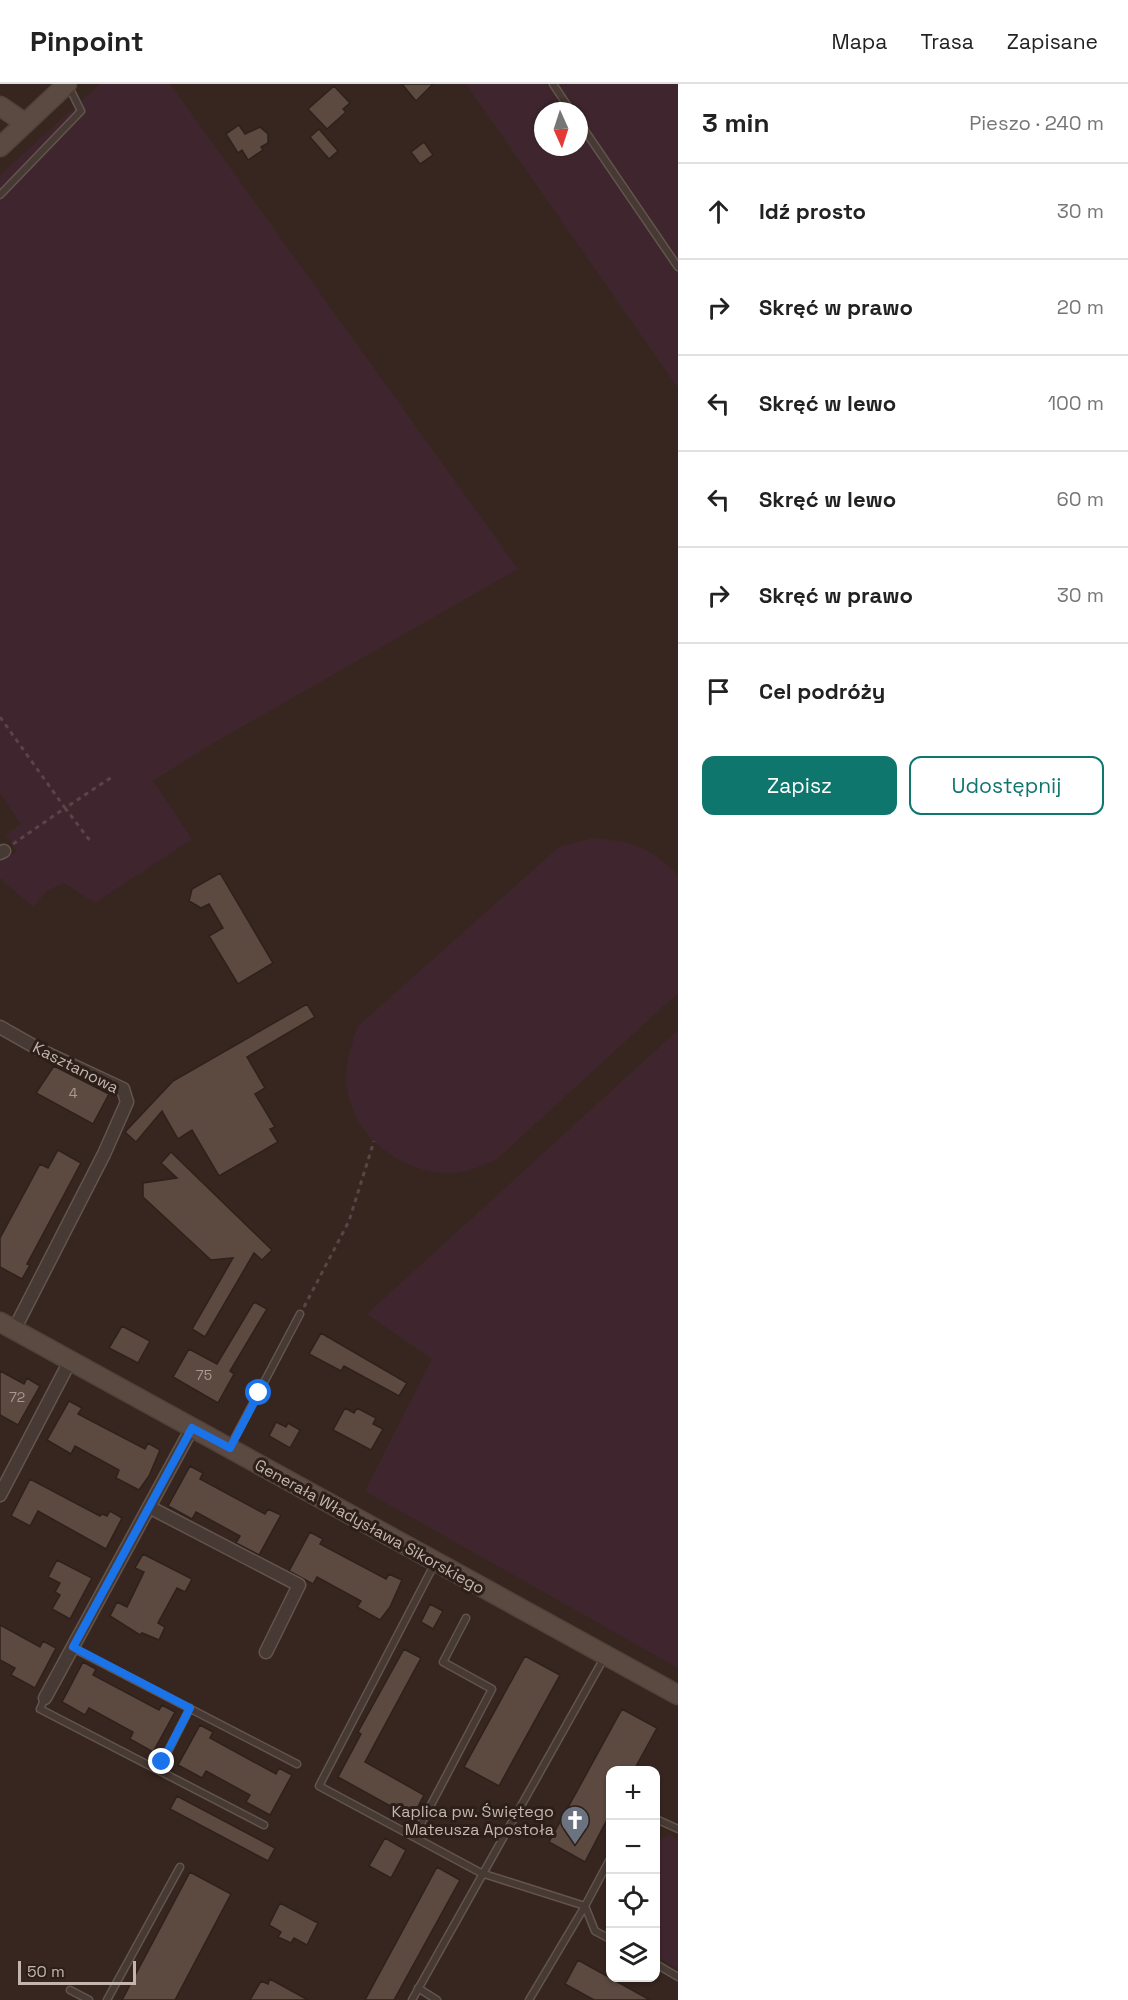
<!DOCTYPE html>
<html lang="pl">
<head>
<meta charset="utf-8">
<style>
	body { margin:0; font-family:"Space Grotesk",sans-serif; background:#f6f6f6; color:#222 }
	.controls { position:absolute; right:18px; bottom:18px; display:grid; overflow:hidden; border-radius:12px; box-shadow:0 2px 4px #0004 }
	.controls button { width:54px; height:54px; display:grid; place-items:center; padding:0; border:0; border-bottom:2px solid #e0e0e0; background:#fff; color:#222; font:30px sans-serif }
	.compass { position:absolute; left:534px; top:18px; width:54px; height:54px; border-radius:50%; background:#fff; box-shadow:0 2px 4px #0004; rotate:177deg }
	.scale { position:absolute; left:18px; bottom:15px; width:118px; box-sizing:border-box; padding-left:6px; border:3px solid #c4b5ad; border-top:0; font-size:16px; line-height:21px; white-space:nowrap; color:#c4b5ad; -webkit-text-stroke:4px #2c1f19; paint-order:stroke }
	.stop { position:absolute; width:18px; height:18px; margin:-14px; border:4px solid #1a73e8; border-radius:50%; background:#fff }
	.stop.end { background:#1a73e8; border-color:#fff; box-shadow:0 2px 6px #0008 }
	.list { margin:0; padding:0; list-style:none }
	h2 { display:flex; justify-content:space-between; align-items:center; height:78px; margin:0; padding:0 24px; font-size:26px }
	h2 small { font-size:20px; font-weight:400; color:#767676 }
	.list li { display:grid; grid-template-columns:39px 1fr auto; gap:18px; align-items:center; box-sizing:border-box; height:96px; padding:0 24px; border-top:2px solid #e0e0e0 }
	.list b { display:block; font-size:22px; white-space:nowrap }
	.list em { font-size:20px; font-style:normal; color:#767676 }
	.actions { display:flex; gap:12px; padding:18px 24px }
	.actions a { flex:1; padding:14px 0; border:2px solid #0f766e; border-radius:12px; text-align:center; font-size:21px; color:#0f766e }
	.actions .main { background:#0f766e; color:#fff }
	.icon { flex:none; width:33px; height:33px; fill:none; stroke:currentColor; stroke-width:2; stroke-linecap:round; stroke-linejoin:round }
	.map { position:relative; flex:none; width:678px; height:1916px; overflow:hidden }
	header { display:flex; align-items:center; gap:36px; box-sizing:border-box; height:84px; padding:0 30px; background:#fff; border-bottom:2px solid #e0e0e0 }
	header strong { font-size:28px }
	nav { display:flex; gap:33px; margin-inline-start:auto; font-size:21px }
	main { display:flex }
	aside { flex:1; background:#fff }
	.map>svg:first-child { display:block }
	.green { fill:#3f262e; fill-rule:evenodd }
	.building { fill:#5c4940; stroke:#2e211b; stroke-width:1.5 }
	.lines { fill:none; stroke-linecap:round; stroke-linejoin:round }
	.lane-casing { stroke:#62554d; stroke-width:9 }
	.street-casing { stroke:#62554d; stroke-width:15 }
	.secondary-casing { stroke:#51433c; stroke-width:21 }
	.path { stroke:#5a4447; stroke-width:3; stroke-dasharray:4.5 4.5; stroke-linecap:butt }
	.lane { stroke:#473933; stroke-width:6 }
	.street { stroke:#473933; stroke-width:12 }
	.secondary { stroke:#5b4a41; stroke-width:18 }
	.route { stroke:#1a73e8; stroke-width:8 }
	.labels { text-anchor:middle; stroke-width:6; stroke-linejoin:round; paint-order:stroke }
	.number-label { font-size:14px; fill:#aa9a92 }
	.street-label { font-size:16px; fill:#c4b5ad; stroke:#2c1f19 }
	.poi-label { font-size:16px; fill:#c4b5ad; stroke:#2c1f19; text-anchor:end }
</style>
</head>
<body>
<header>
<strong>Pinpoint</strong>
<nav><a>Mapa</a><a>Trasa</a><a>Zapisane</a></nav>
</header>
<main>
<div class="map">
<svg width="678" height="1916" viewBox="0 0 678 1916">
	<rect width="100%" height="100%" fill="#37261f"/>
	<path class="green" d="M100,0H170L518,485L205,664L153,697L192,755L95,819L64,799L47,807L33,823L0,794V775L17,768L6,751L21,740L0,709V91Z
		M466,0H678V304ZM543,27H579V63H543Z
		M593,754C633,758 649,762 678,791V909L496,1076C487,1079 476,1085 466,1087C414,1098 354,1058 347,1004C344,982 351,962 358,942L559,763Z
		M678,946V1584L365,1407L432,1275L367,1230Z
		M670,1751L678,1756V1885L656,1872V1764L660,1756Z"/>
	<path class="building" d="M402,0H433L416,17Z
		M334,2L350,19L343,25L346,28L327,45L308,25Z
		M239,41L245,50L260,43L268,50V59L261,63L263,66L248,76L242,66L238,69L226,50Z
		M319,45L338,67L329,75L310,53Z
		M424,58L433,71L420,80L411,68Z
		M220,789L273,879L238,900L209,852L223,844L209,820L201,824L189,817L192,805Z
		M307,920L315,933L247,973L265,1004L255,1010L275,1043L270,1045L278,1058L219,1092L192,1046L178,1055L162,1027L136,1058L125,1048L173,997Z
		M54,982L109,1010L93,1040L36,1009Z
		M58,1066L81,1079L27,1180L30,1181L22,1195L0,1183V1154L40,1080L48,1084Z
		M171,1068L272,1166L262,1176L254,1169L205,1253L192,1245L233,1174L211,1176L143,1113V1099L177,1094L161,1079Z
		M254,1218L267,1225L230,1287L234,1290L218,1319L173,1293L189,1265L217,1280Z
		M122,1242L150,1257L138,1279L109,1264Z
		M321,1249L407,1299L399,1312L344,1282L341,1287L309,1270Z
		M0,1287L24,1300L27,1294L40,1302L18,1341L0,1331Z
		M69,1317L82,1324L78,1330L145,1365L148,1359L160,1366L149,1392L139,1406L116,1394L119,1386L75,1362L71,1370L47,1356Z
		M345,1324L354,1329L357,1324L376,1334L373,1340L383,1345L371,1366L333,1346Z
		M276,1338L286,1343L288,1339L300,1346L290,1364L269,1352Z
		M190,1382L203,1389L200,1395L265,1430L268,1425L281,1431L259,1471L236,1459L240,1452L196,1428L192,1435L168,1422Z
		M30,1395L100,1432L102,1430L107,1432L110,1427L122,1434L106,1465L38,1427L30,1442L11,1432Z
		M310,1448L323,1455L320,1460L386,1495L389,1490L402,1496L390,1523L380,1536L357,1523L361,1517L317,1493L313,1500L289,1487Z
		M143,1470L192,1495L185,1508L177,1504L158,1539L165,1543L159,1556L142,1549L140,1551L110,1532L117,1518L127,1523L144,1488L135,1484Z
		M57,1476L92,1494L70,1535L52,1525L60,1511L55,1508L60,1499L48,1493Z
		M430,1520L443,1527L433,1545L421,1538Z
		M0,1541L40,1563L43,1557L56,1564L35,1604L11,1591L15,1584L0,1576Z
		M404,1565L421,1574L365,1678L424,1711L412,1734L338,1693L361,1650L358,1648Z
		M525,1572L560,1591L499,1702L464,1683Z
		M83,1578L96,1585L93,1591L159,1626L162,1621L175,1628L153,1668L130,1655L133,1648L89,1624L85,1631L62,1618Z
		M622,1625L657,1644L634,1686H610V1730L585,1778L549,1758Z
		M200,1641L213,1648L210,1654L276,1690L279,1684L292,1691L270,1731L246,1718L250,1711L206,1687L202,1694L178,1681Z
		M177,1712L275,1764L268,1777L170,1725Z
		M385,1754L406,1766L391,1794L369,1782Z
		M437,1783L460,1796L394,1916H365Z
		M190,1788L231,1810L175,1916H122Z
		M280,1819L318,1839L307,1861L294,1854L291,1859L278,1853L281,1848L269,1841Z
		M578,1876L650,1916H594L565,1900Z
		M270,1895L308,1916H250L261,1897L268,1900Z"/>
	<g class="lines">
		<g class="lane-casing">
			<path id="lane" d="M553,0L571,27
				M579,38L678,183
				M0,111L81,27L68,1
				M231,1361L300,1230
				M435,1479L319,1702L481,1789L585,1822L529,1916
				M73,1564L297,1680
				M45,1614L40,1625L264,1741
				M159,1685L190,1624
				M656,1735L678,1745
				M414,1753L492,1605L443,1578L466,1534
				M610,1775L585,1822L595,1847L610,1855
				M656,1880L678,1893
				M418,1904L437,1916
				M70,1906L89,1916
				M107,1916L180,1783
				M412,1916L604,1574"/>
		</g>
		<g class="street-casing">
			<path id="street" d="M0,769L4,767
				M0,943L44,968L123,1005L127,1018L104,1070L14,1246
				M0,1411L70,1277
				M149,1423L299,1501L266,1568
				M45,1614L192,1344"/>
		</g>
		<g class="secondary-casing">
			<path id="secondary" d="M0,22L25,39
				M0,63L67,0
				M0,1238L678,1611"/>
		</g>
		<path class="path" d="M0,633L65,724L112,693
			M13,760L65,724L91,758
			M304,1223L349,1137L374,1057"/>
		<use href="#lane" class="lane"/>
		<use href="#street" class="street"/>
		<use href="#secondary" class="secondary"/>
	</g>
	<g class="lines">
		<path class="route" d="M162,1678L190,1624L73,1563L192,1344L230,1364L259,1309"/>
	</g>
	<defs>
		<g id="church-pin" transform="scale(1.5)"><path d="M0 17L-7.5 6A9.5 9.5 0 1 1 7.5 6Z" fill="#6b7280" stroke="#2c1f19"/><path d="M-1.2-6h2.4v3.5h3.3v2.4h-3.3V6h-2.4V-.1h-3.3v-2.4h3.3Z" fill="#fff"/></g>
	</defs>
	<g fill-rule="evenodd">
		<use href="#church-pin" x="575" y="1736"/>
	</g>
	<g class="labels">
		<g class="number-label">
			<text x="73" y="1014">4</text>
			<text x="204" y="1296">75</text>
			<text x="17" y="1318">72</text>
		</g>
		<g class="street-label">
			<text transform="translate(76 983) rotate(27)" y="6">Kasztanowa</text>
			<text transform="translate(370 1442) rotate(29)" y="6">Generała Władysława Sikorskiego</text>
		</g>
		<g class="poi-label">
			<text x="554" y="1733">Kaplica pw. Świętego<tspan x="554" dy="18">Mateusza Apostoła</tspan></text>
		</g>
	</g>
</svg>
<div class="controls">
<button>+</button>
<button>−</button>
<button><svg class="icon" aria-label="locate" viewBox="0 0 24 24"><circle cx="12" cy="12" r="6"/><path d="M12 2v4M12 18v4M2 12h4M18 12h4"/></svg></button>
<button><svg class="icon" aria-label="layers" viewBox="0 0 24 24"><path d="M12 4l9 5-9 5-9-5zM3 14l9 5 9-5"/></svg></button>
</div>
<svg class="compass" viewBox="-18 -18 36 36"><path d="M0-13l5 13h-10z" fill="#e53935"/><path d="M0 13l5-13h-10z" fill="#767676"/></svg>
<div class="scale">50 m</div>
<div class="stop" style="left:259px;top:1309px"></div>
<div class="stop end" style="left:162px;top:1678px"></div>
</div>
<aside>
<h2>3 min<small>Pieszo · 240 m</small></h2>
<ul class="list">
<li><svg class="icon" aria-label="ahead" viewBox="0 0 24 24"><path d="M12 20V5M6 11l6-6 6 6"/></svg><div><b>Idź prosto</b></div><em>30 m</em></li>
<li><svg class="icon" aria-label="right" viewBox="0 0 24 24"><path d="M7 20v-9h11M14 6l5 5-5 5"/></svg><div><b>Skręć w prawo</b></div><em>20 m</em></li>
<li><svg class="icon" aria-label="left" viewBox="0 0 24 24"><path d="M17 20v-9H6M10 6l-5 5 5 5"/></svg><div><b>Skręć w lewo</b></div><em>100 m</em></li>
<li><svg class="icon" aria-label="left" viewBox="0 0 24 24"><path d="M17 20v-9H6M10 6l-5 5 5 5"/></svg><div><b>Skręć w lewo</b></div><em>60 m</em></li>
<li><svg class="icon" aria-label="right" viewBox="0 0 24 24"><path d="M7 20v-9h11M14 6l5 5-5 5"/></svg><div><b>Skręć w prawo</b></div><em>30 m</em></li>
<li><svg class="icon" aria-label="arrive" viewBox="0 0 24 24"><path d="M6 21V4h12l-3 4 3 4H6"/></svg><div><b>Cel podróży</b></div></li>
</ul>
<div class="actions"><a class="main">Zapisz</a><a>Udostępnij</a></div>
</aside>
</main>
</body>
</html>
